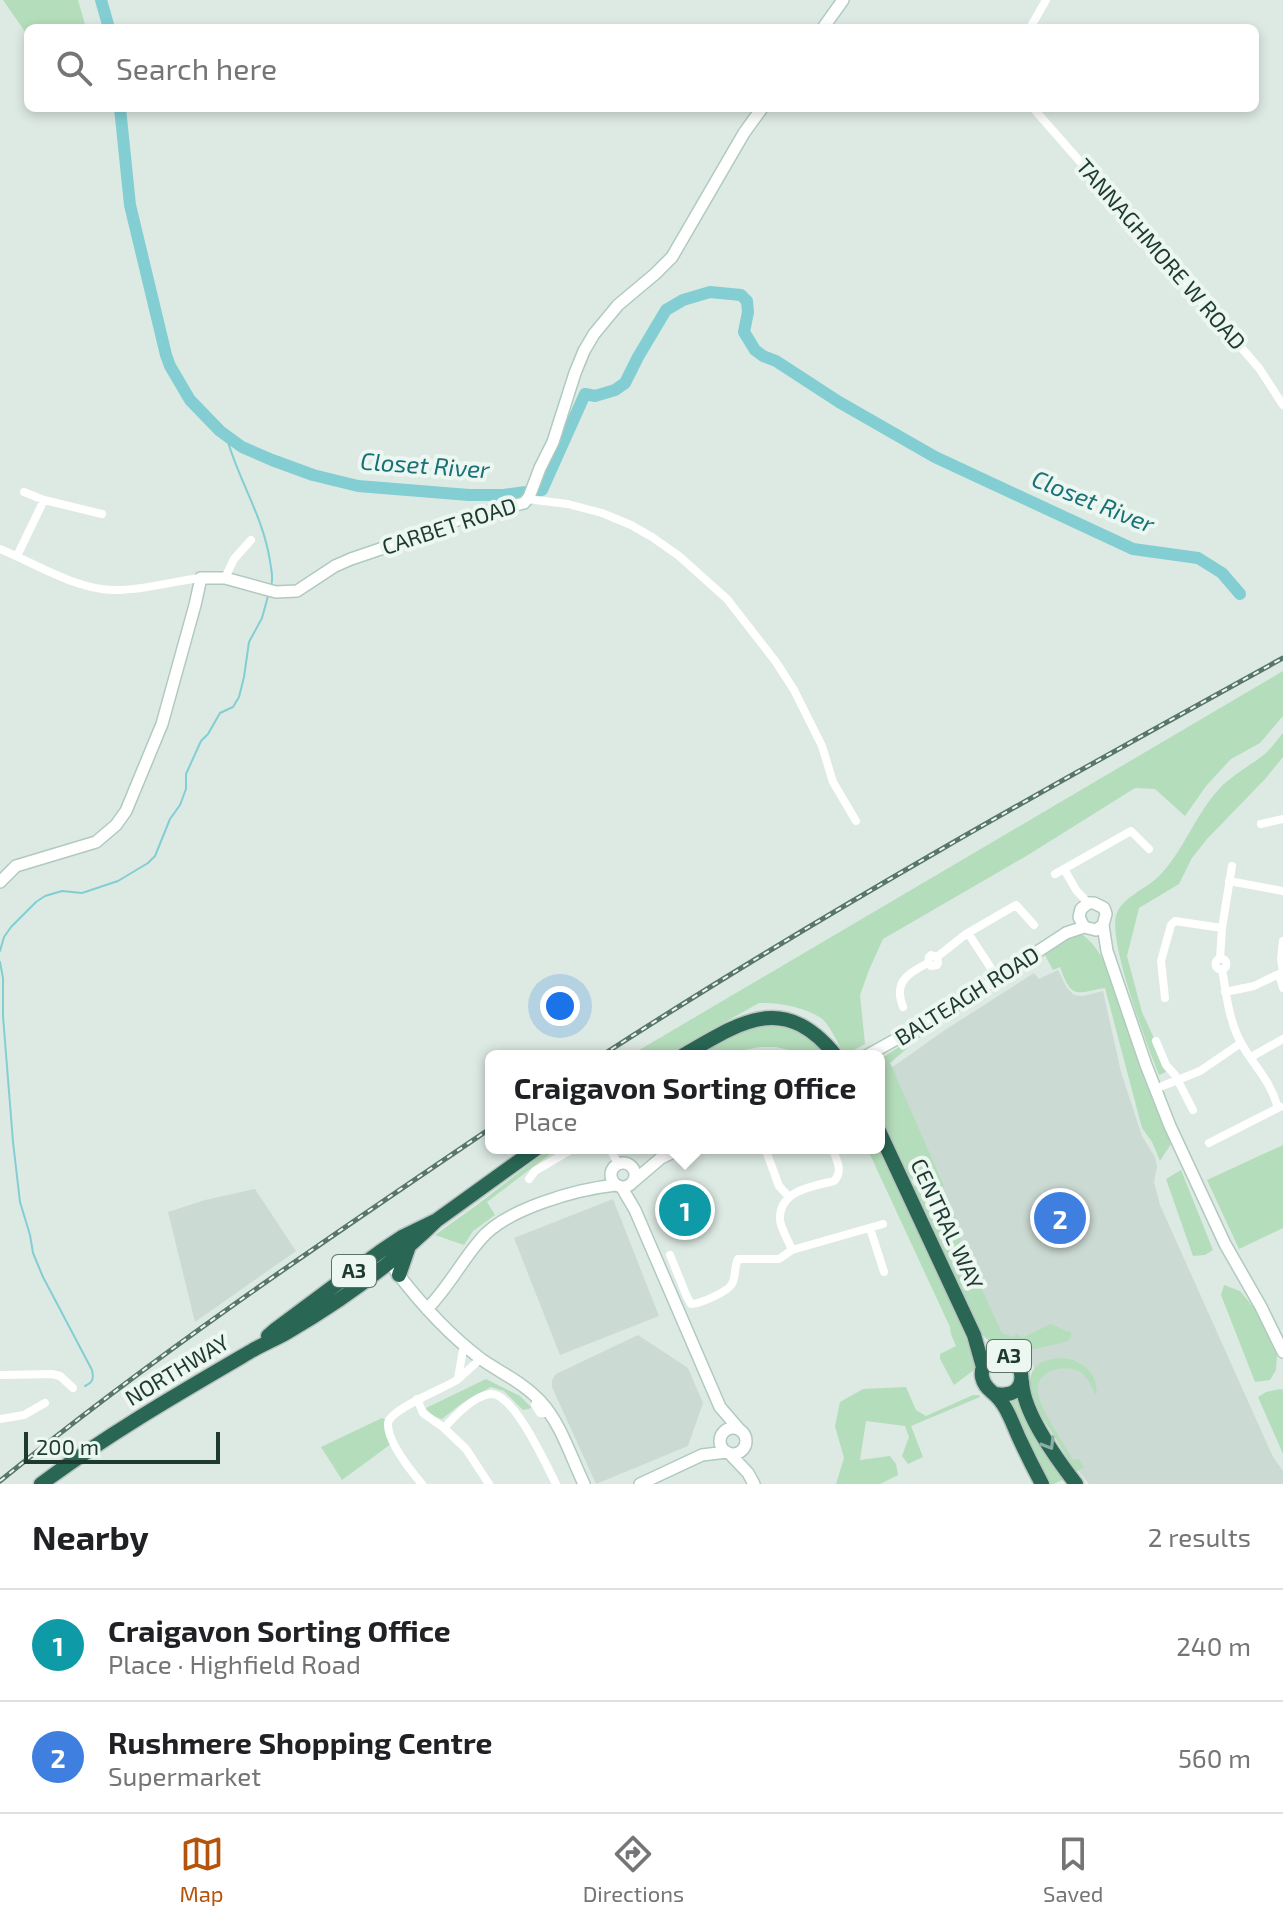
<!DOCTYPE html>
<html lang="en">
<head>
<meta charset="utf-8">
<style>
	body { margin:0; font-family:"Exo 2",sans-serif; background:#f6f6f6; color:#202124 }
	.scale { position:absolute; left:24px; bottom:20px; width:196px; box-sizing:border-box; padding-left:8px; border:4px solid #1e3a30; border-top:0; font-size:22px; line-height:28px; white-space:nowrap; color:#1e3a30; -webkit-text-stroke:6px #edf7f1; paint-order:stroke }
	.you { position:absolute; left:560px; top:1006px; width:28px; height:28px; margin:-20px; border:6px solid #fff; border-radius:50%; background:#1a73e8; box-shadow:0 0 0 12px #1a73e833 }
	.badge { display:grid; place-items:center; width:52px; height:52px; border-radius:50%; background:#b45309; color:#fff; font-size:26px; font-weight:700 }
	.pin { position:absolute; translate:-50% -50%; border:4px solid #fff; box-shadow:0 2px 8px #0006 }
	.popup { position:absolute; left:485px; top:1050px; width:400px; height:104px; box-sizing:border-box; display:grid; place-content:center; border-radius:12px; background:#fff; filter:drop-shadow(0 2px 6px #0005); font-size:26px; white-space:nowrap; color:#757577 }
	.popup b { font-size:30px; color:#202124 }
	.popup::after { content:''; position:absolute; left:50%; top:100%; margin-left:-16px; border:16px solid transparent; border-top-color:#fff }
	.list { margin:0; padding:0; list-style:none }
	h2 { display:flex; justify-content:space-between; align-items:center; height:104px; margin:0; padding:0 32px; font-size:34px }
	h2 small { font-size:26px; font-weight:400; color:#757577 }
	.list li { display:grid; grid-template-columns:52px 1fr auto; gap:24px; align-items:center; box-sizing:border-box; height:112px; padding:0 32px; border-top:2px solid #e0e0e0 }
	.list b { display:block; font-size:30px; white-space:nowrap }
	.list p { margin:0; font-size:26px; white-space:nowrap; color:#757577 }
	.list em { font-size:26px; font-style:normal; color:#757577 }
	.icon { flex:none; width:44px; height:44px; fill:none; stroke:currentColor; stroke-width:2; stroke-linecap:round; stroke-linejoin:round }
	.map { position:relative; flex:none; width:1283px; height:1484px; overflow:hidden }
	.search { position:absolute; background:#fff; box-shadow:0 4px 12px #0003; left:24px; right:24px; top:24px; height:88px; display:flex; align-items:center; gap:20px; box-sizing:border-box; padding:0 28px; border-radius:12px; color:#757577; font-size:30px }
	.sheet { height:328px; background:#fff }
	nav { display:flex; justify-content:space-around; align-items:center; box-sizing:border-box; height:112px; border-top:2px solid #e0e0e0; background:#fff; font-size:22px; color:#757577 }
	nav a { display:grid; justify-items:center; gap:4px }
	nav .on { color:#b45309 }
	.map>svg:first-child { display:block }
	.built { fill:#cbdad2 }
	.green { fill:#b4ddbb }
	.lines { fill:none; stroke-linecap:round; stroke-linejoin:round }
	.stream { stroke:#82ced3; stroke-width:2 }
	.river { stroke:#82ced3; stroke-width:12 }
	.secondary-casing { stroke:#b0cabe; stroke-width:14 }
	.highway-casing { stroke:#bcc4c1; stroke-width:17 }
	.street { stroke:#fff; stroke-width:8 }
	.secondary { stroke:#fff; stroke-width:11 }
	.highway { stroke:#296754; stroke-width:14 }
	.rail-casing { stroke:#58766b; stroke-width:5 }
	.rail { stroke:#edf7f1; stroke-width:2; stroke-dasharray:6; stroke-linecap:butt }
	.oneway { stroke:#8bafa2 }
	.labels { text-anchor:middle; stroke-width:8; stroke-linejoin:round; paint-order:stroke }
	.shield { fill:#edf7f1; stroke:#5c736a; stroke-width:2 }
	.shield-label { font-size:20px; font-weight:bold; fill:#1e3a30 }
	.street-label { font-size:22px; fill:#1e3a30; stroke:#edf7f1 }
	.water-label { font-size:24px; font-style:italic; fill:#177177; stroke:#edf7f1 }
</style>
</head>
<body>
<div class="map">
<svg width="1283" height="1484" viewBox="0 0 1283 1484">
	<rect width="100%" height="100%" fill="#ddeae3"/>
	<path class="built" d="M1058,970L1067,988L1074,995L1083,996L1103,991L1121,1072L1142,1136L1155,1157L1157,1167L1154,1182L1160,1205L1273,1457L1283,1471V1484H1089L1075,1467L1032,1392L1038,1375L1025,1350L1006,1345L957,1251L959,1232L890,1069L942,1032L1034,973L1039,979Z
		M255,1189L296,1251L195,1322L168,1212L205,1200Z
		M613,1199L659,1316L560,1355L514,1238Z
		M638,1335L688,1368L703,1403L688,1446L596,1484L552,1387V1380L556,1374Z"/>
	<path class="green" d="M3,0H78L86,28H28V36Z
		M1283,671V716L1260,743L1231,759L1206,786L1185,816L1155,789L1135,788L1028,855L883,939L869,970L860,995L865,1044L845,1055C839,1046 829,1023 821,1018C805,1007 778,1002 759,1003L665,1056H629Z
		M1283,733V757L1266,778L1207,839L1192,858L1179,884L1139,908L1127,956L1142,1012L1153,1036L1166,1072L1159,1075C1147,1045 1109,944 1116,916C1121,897 1147,889 1160,875C1184,850 1195,815 1219,789C1233,774 1252,765 1267,752C1273,746 1278,739 1283,733Z
		M1077,932C1112,946 1129,1036 1141,1070C1150,1095 1161,1119 1171,1144L1160,1161L1152,1142L1142,1128L1105,988C1075,993 1072,1000 1060,967L1053,970L1044,953Z
		M940,1020L890,1063L944,1186C913,1192 902,1170 890,1146C887,1138 882,1131 880,1123C876,1110 879,1076 879,1060Z
		M756,1023C792,1024 804,1034 832,1056H802L793,1051L776,1047H760L744,1050L733,1056H689Z
		M879,1144L964,1324L977,1363L974,1370L954,1385L940,1359V1354L956,1346L951,1334L950,1327L867,1148H879Z
		M1283,1145V1228L1239,1249L1207,1180Z
		M550,1148H558L487,1202L495,1215L473,1231L464,1245L435,1235L477,1205Z
		M1181,1170L1213,1250L1205,1255L1193,1256L1166,1179Z
		M911,1184L933,1194L944,1191L962,1231L960,1243L1002,1333L1012,1337L1017,1334L1022,1338L1051,1324L1071,1333V1337L1068,1341C1027,1351 1002,1362 973,1324Z
		M1224,1285L1240,1291L1255,1309L1277,1354L1276,1370L1270,1380L1255,1382L1221,1295Z
		M1063,1358C1082,1360 1100,1375 1096,1396C1093,1389 1089,1380 1083,1374C1069,1362 1033,1369 1038,1394C1041,1410 1064,1444 1073,1460L1079,1459L1084,1467L1076,1472L1042,1417L1034,1400L1030,1399C1027,1371 1034,1359 1063,1358Z
		M486,1379L520,1396L532,1408L523,1410L504,1391L491,1387L461,1404L442,1419L432,1416L426,1408Z
		M906,1387L916,1410L926,1416L973,1395H979L980,1397L911,1426L923,1457L908,1464L902,1456L909,1437L905,1426L866,1421L860,1460L890,1456L896,1464L898,1475L880,1484H836L844,1458L835,1426L840,1402L863,1389Z
		M1280,1389L1283,1390V1454L1258,1397L1266,1392Z
		M1017,1393L1066,1478L1054,1484H1046L1004,1398Z
		M382,1418L386,1420L391,1444L342,1480L321,1447Z"/>
	<g class="lines">
		<path class="stream" d="M226,435C237,478 263,515 270,561C271,570 274,577 271,586
			M0,951L4,937L11,927L36,902L45,896L62,891L82,893L118,881L148,863L155,856L170,819L180,805L186,789V774L201,741L208,734L220,713L233,707L239,697L244,677L249,642L262,618L268,596
			M0,962L3,978V1016L13,1142L20,1202L30,1235L33,1253L43,1277L92,1370C94,1379 93,1382 85,1386"/>
		<path class="river" d="M101,0L109,28
			M120,108L130,205L166,355L170,366L190,400L220,431L242,447L272,460L313,475L358,486L469,495H503L542,490L585,394L595,396L615,390L625,383L638,357L666,310L683,300L710,292L741,295L747,301L748,312L744,332L755,350L763,356L776,361L839,402L935,457L1133,549L1198,558L1222,573L1240,594"/>
		<g class="secondary-casing">
			<path id="secondary" d="M823,28L843,0
				M0,882L16,866L96,842L116,825L126,811L162,724L195,605L201,578H225L276,592L297,591L335,566L351,559L398,543L465,517L524,503L529,497L540,468L553,442L575,373L584,351L594,334L618,305L655,274L672,257L744,133L762,108
				M1103,925L1096,930L1084,927L1079,917L1081,909L1088,903H1094L1104,908L1106,914L1103,925L1107,951L1146,1065L1170,1126L1225,1244L1261,1307L1283,1352
				M866,1056L947,1011L1066,933L1084,927
				M611 1175a12 12 0 1 1 24 0a12 12 0 1 1-24 0Z
				M634,1181L661,1158L682,1148
				M622,1188L635,1210L720,1407L739,1429
				M395,1270C420,1303 448,1334 481,1359C501,1373 524,1383 541,1402C561,1424 571,1457 584,1484
				M427,1309C448,1288 461,1262 480,1240C505,1209 577,1189 616,1185
				M720 1441a13 13 0 1 1 26 0a13 13 0 1 1-26 0Z
				M729,1453L748,1473L754,1484
				M640,1484L702,1455L727,1452"/>
		</g>
		<g class="highway-casing">
			<path id="highway" d="M682,1056C741,1022 784,991 836,1056
				M879,1131L974,1335L983,1367
				M399,1275L408,1249
				M268,1336L276,1329L381,1251L402,1237L437,1220L537,1148
				M1022,1381C1023,1413 1056,1458 1076,1484
				M995,1394C1043,1402 1016,1331 988,1361C977,1371 982,1384 992,1392C1007,1404 1012,1423 1020,1440C1027,1455 1034,1469 1042,1484
				M41,1484C108,1434 181,1392 253,1350C264,1344 275,1339 286,1333C340,1302 392,1264 437,1220"/>
		</g>
		<path class="street" d="M1030,28L1046,0
			M1033,108L1112,198L1128,222L1149,247L1177,274L1259,368L1283,405
			M24,492L44,500L102,514
			M527,499L568,504L602,513L631,525L652,537L679,556L727,599L776,662L794,690L822,746L833,782L856,821
			M0,549C34,563 75,589 113,590C141,591 172,581 201,578
			M17,556L44,500
			M225,578L234,559L251,540
			M1261,824L1283,819
			M1064,869L1076,890L1088,903
			M1055,874L1131,831L1149,849
			M1229,881L1283,891
			M968,933L998,979
			M937,957L938,963L937,965L931,966L928,963L929,957L931,955L937,957L966,934L1016,905L1034,925
			M1215.5 964a5.5 5.5 0 1 1 11 0a5.5 5.5 0 1 1-11 0Z
			M1220,959L1222,928L1232,866
			M1222,969C1226,992 1228,1015 1238,1037C1250,1063 1269,1076 1278,1108
			M1279,974L1283,988
			M1225,992L1254,986L1283,972L1281,959L1283,941
			M1165,998L1161,961L1171,925L1175,921L1222,928
			M903,1007C893,982 908,973 928,963
			M1156,1041L1166,1065L1175,1075L1193,1110
			M1251,1057L1283,1039
			M1155,1089L1200,1071L1241,1043
			M1209,1143L1280,1107
			M610,1148L618,1164
			M765,1148L779,1186L789,1197
			M832,1148C836,1159 844,1171 834,1181C814,1186 779,1190 780,1219C780,1228 789,1241 792,1250L883,1224
			M529,1179L535,1171L574,1148
			M870,1228L884,1272
			M670,1255L687,1297L691,1304C700,1304 727,1292 732,1284C736,1277 734,1267 738,1259H779L792,1250
			M0,1375L52,1374L60,1376L73,1388
			M458,1378L464,1344
			M538,1398L535,1405L540,1413H549
			M417,1399L423,1413L444,1428L466,1449L489,1484
			M0,1419L24,1415L45,1403
			M444,1428C454,1417 473,1396 490,1394C513,1391 546,1465 556,1484
			M422,1484C411,1471 387,1441 388,1423C390,1409 443,1389 457,1380C465,1373 473,1366 481,1358"/>
		<use href="#secondary" class="secondary"/>
		<use href="#highway" class="highway"/>
		<g class="rail-casing">
			<path id="rail" d="M601,1056C822,913 1052,785 1283,658
				M0,1481C156,1354 324,1241 491,1128"/>
		</g>
		<use href="#rail" class="rail"/>
	</g>
	<defs><path id="oneway-chevron" d="M-2-3.5L2.5 0L-2 3.5" fill="none" stroke-width="1.6" stroke-linecap="round" stroke-linejoin="round" transform="scale(2)"/></defs>
	<use class="oneway" href="#oneway-chevron" transform="translate(1049 1444) rotate(59)"/>
	<g class="labels">
		<g class="shield">
			<rect x="332" y="1255" width="44" height="32" rx="6"/>
			<rect x="987" y="1340" width="44" height="32" rx="6"/>
		</g>
		<g class="shield-label">
			<text x="354" y="1278">A3</text>
			<text x="1009" y="1363">A3</text>
		</g>
		<g class="street-label">
			<text transform="translate(1161 254) rotate(49)" y="8">TANNAGHMORE W ROAD</text>
			<text transform="translate(449 526) rotate(-18)" y="8">CARBET ROAD</text>
			<text transform="translate(967 996) rotate(-32)" y="8">BALTEAGH ROAD</text>
			<text transform="translate(947 1224) rotate(65)" y="8">CENTRAL WAY</text>
			<text transform="translate(177 1370) rotate(-31)" y="8">NORTHWAY</text>
		</g>
		<g class="water-label">
			<text transform="translate(425 466) rotate(4)" y="8">Closet River</text>
			<text transform="translate(1093 502) rotate(22)" y="8">Closet River</text>
		</g>
	</g>
</svg>
<div class="scale">200 m</div>
<div class="you"></div>
<div class="pin badge" style="left:685px;top:1210px;background:#0f9aa8">1</div>
<div class="popup"><b>Craigavon Sorting Office</b>Place</div>
<div class="pin badge" style="left:1060px;top:1218px;background:#3f7fe0">2</div>
<div class="search"><svg class="icon" aria-label="search" viewBox="0 0 24 24"><circle cx="10" cy="10" r="6"/><path d="M15 15l6 6"/></svg>Search here</div>
</div>
<section class="sheet">
<h2>Nearby<small>2 results</small></h2>
<ul class="list">
<li><span class="badge" style="background:#0f9aa8">1</span><div><b>Craigavon Sorting Office</b><p>Place · Highfield Road</p></div><em>240 m</em></li>
<li><span class="badge" style="background:#3f7fe0">2</span><div><b>Rushmere Shopping Centre</b><p>Supermarket</p></div><em>560 m</em></li>
</ul>
</section>
<nav>
<a class="on"><svg class="icon" aria-label="map" viewBox="0 0 24 24"><path d="M3 6l6-2 6 2 6-2v14l-6 2-6-2-6 2zM9 4v14M15 6v14"/></svg>Map</a>
<a><svg class="icon" aria-label="directions" viewBox="0 0 24 24"><path d="M12 3l9 9-9 9-9-9zM9 14v-3h6M13 9l2 2-2 2"/></svg>Directions</a>
<a><svg class="icon" aria-label="saved" viewBox="0 0 24 24"><path d="M7 4h10v16l-5-4-5 4z"/></svg>Saved</a>
</nav>
</body>
</html>
